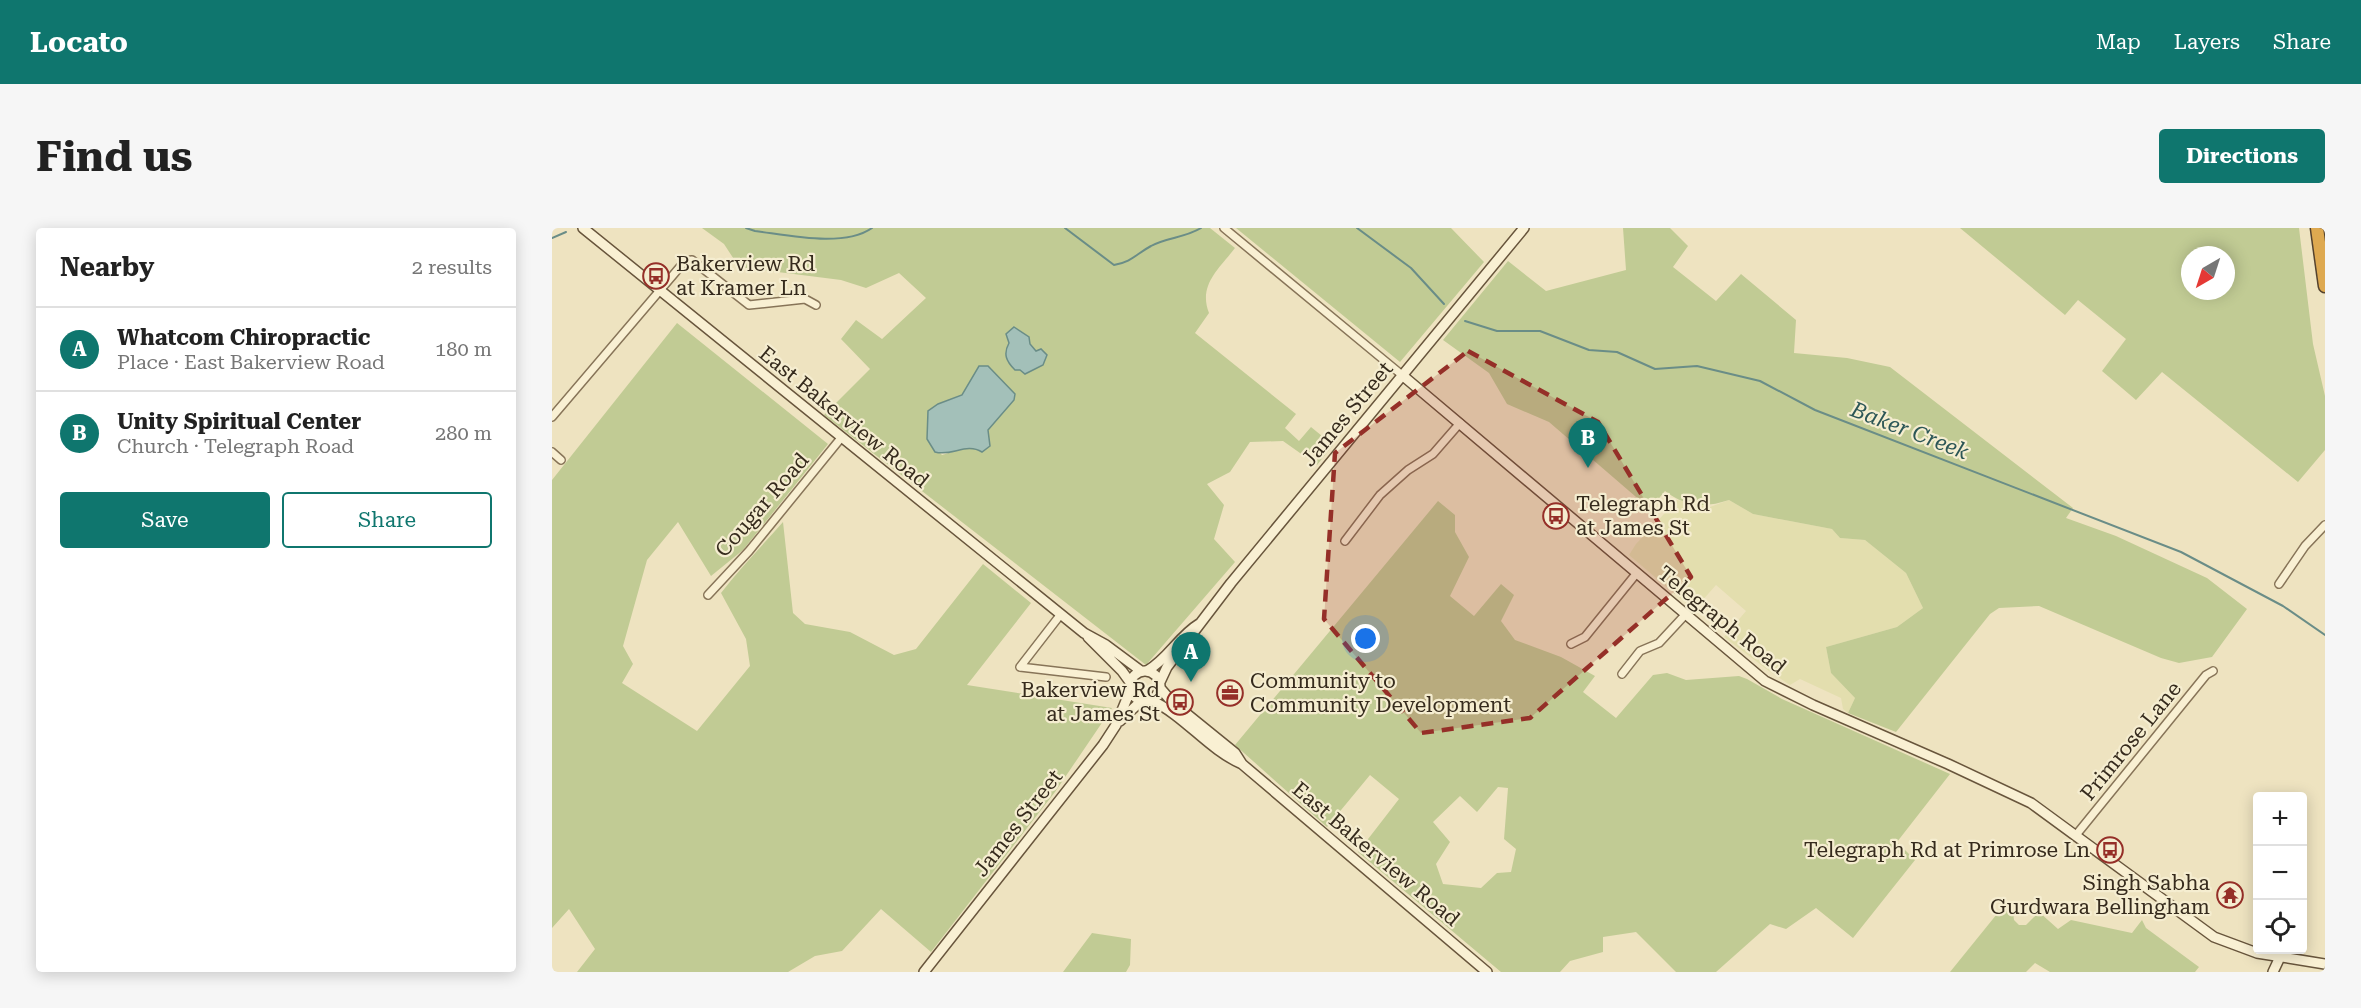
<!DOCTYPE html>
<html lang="en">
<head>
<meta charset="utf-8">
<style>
	body { margin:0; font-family:"Roboto Serif",serif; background:#f6f6f6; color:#222 }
	.controls { position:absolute; right:18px; bottom:18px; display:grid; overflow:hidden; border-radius:6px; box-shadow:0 3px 15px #0003 }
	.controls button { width:54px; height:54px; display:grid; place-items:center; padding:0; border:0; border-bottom:2px solid #e0e0e0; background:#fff; color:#222; font:30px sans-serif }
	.compass { position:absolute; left:1629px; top:18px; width:54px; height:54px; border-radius:50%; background:#fff; box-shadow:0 3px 15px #0003; rotate:219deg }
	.you { position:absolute; left:814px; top:411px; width:21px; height:21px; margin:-15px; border:4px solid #fff; border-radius:50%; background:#1a73e8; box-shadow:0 0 0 9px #1a73e833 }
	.badge { display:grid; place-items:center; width:39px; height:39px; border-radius:50%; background:#0f766e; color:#fff; font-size:20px; font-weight:700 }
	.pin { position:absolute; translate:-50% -50px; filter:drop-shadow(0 2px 3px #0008) }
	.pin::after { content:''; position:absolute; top:32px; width:21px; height:18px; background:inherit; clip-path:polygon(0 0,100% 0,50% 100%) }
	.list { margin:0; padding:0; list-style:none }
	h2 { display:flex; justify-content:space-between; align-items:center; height:78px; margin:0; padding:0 24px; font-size:26px }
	h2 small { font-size:20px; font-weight:400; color:#767676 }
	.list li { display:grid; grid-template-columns:39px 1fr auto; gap:18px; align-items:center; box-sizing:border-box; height:84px; padding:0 24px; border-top:2px solid #e0e0e0 }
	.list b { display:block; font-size:22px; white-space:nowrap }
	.list p { margin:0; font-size:20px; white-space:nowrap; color:#767676 }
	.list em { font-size:20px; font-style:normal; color:#767676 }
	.actions { display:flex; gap:12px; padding:18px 24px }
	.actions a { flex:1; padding:14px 0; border:2px solid #0f766e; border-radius:6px; text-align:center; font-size:21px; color:#0f766e }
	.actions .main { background:#0f766e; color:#fff }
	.icon { flex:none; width:33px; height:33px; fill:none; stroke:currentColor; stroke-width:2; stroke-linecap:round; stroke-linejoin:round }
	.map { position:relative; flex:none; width:1773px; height:744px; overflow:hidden; border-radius:6px }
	header { display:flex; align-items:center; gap:36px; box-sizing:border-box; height:84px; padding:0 30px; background:#0f766e; color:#fff }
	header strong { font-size:28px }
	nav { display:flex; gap:33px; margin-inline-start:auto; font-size:21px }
	.intro { display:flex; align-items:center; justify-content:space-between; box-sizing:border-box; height:144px; padding:0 36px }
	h1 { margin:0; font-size:42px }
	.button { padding:15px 27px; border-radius:6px; background:#0f766e; color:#fff; font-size:21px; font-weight:700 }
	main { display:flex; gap:36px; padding:0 36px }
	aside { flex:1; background:#fff; border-radius:6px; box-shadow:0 3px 15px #0003 }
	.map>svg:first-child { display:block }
	.farmland { fill:#e3deae }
	.green { fill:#c1cb94; fill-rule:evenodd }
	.water { fill:#a3c0b9; stroke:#6a8d87; stroke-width:1.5 }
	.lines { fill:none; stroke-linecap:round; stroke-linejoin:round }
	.stream { stroke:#6a8d87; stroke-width:2 }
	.street-casing { stroke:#877458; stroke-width:10 }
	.secondary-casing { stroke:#68553c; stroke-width:12 }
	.highway-casing { stroke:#54422d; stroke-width:15 }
	.street { stroke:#f9f0d3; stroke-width:7 }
	.secondary { stroke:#f9f0d3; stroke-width:9 }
	.highway { stroke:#dea950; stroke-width:12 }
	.marked { fill:#952f28; fill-opacity:0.2; stroke:#952f28; stroke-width:4.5; stroke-dasharray:12 8; stroke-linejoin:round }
	.labels { text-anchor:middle; stroke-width:4.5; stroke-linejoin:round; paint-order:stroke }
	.poi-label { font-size:21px; fill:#362b1d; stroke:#f5edd0; text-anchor:start }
	.street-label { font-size:21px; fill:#362b1d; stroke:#f5edd0 }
	.water-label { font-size:22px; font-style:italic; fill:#2c5656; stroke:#f5edd0 }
</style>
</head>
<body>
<header>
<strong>Locato</strong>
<nav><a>Map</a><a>Layers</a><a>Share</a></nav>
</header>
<div class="intro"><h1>Find us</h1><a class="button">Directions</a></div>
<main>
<aside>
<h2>Nearby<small>2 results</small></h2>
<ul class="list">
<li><span class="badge">A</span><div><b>Whatcom Chiropractic</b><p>Place · East Bakerview Road</p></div><em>180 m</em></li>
<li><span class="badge">B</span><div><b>Unity Spiritual Center</b><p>Church · Telegraph Road</p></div><em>280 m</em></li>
</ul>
<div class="actions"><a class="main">Save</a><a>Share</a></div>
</aside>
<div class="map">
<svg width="1773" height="744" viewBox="0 0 1773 744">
	<rect width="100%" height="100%" fill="#eee3c0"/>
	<path class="farmland" d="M1125,272L1158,279L1177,272L1201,286L1280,301L1288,310L1313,312L1354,345L1371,380L1345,399L1274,419L1279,445L1303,470L1296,485L1291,481L1289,470L1248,451L1238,457L1217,443L1172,409L1194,383L1164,357L1142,382L1077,327L1084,316Z"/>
	<path class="green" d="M150,0H658L683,20C667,41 646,57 657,85L643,105L744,186L733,200L747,213L759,199L781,217L765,237L731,213L698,214L678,244L655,256L672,277L662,311L683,334L594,437L272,187L318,141L289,111L304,92L330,111L374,70L347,45L314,60L289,52L187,39L172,16ZM457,115L478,116L484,123L463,142C454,133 451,126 457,115ZM416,160L440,196L424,220L416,219L390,227L375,211L376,199L386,176L410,167Z
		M684,0H899L932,34L848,134Z
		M1071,0H1118L1136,18L1121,39L1164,73L1189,46L1244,92L1242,125L1295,130L1338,139L1521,280L1514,290L1564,308L1655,350L1695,381L1660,429L1627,435L1609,430L1487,378L1447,380L1438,386L1344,504L1296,485L1303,470L1279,445L1274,419L1345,399L1371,380L1354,345L1313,312L1288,310L1280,301L1201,286L1177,272C1153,280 1134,279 1113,263L1098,281L997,194L955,176L937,145L891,112L956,33L994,63L1074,42Z
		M1408,0H1747L1761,116L1773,168V222L1746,254L1610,144L1584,172L1550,143L1574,111L1526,72L1513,87ZM1638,27H1674V63H1638Z
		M125,95L276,216L191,322L159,348L126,294L95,332L71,418L81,436L70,455L145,503L198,438L194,411L169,365C188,340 210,318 231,294L241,385L253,396L298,404L342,427L364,421L431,336L479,375L415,457L560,480L503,564L379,724L329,681L290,723L263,728L236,744H25L43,721L17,681L0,700V252Z
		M886,273L903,287V304L917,329L898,368L922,388L949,356L962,367L949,393L963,412L1009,429L1043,448L1031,464L1064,490L1101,447L1115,445L1134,452L1187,448L1195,451L1230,471L1398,546L1345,614L1363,632L1301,710L1264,680L1234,701L1218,696L1164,744H1124L1084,704L1051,709V724L1018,733L1008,744H949L806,624L847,571L818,547L775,599L683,517ZM946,559L956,560L952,611L964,621L959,644L945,645L929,660L891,656L884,636L898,614L881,594L908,568L925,584Z
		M1449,681L1461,685L1462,692L1467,697H1474L1487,684L1506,701L1519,692L1580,705L1590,692L1594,700L1647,739L1643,744H1498L1483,735L1474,744H1398Z
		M540,705L579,711L578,737L574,744H511Z"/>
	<path class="water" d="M462,99L477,109L478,116L484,123L489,121L495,127L491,137L473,146L468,142H463C454,133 451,126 457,115L454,106Z
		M427,138H436L463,166L462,172L436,202L438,218L430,224C414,214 400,229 383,224L375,211L376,183L386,176L410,167Z"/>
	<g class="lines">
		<path class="stream" d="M194,0L203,3C235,7 292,20 320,0
			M513,0L562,37C580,34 584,26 599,18C615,9 633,10 649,0
			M805,0L859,40L892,76
			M0,10L14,4
			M913,93L945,103H988L1037,122L1065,124L1103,141L1145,138L1208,153L1263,182L1629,324L1731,378L1773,407"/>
		<g class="street-casing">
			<path id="street" d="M672,0L850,147
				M0,189L133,33L140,32L197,77L253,71L264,77
				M0,224L9,232
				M793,313L828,267L856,242L881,226L908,195
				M1727,356L1753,318L1773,297
				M156,367L197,323L289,210
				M1019,416L1033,409L1084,346
				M468,439L554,449
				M468,439L509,386
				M1070,446L1088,423L1107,415L1133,387
				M1524,607L1654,447L1661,443"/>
		</g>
		<g class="secondary-casing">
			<path id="secondary" d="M31,0L532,405L554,417L589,443
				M850,147L1213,453L1261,477L1396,536L1479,575L1662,709L1705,725L1773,736
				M536,409L570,443L578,454
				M578 458a15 15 0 1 1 30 0a15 15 0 1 1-30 0Z
				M595,443C616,431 627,408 647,396
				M608,454L615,439L679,355L972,0
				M608,460L620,474L683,525L690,536
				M599,472C633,488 656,521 690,536L935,744
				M568,493L589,473
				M372,744L551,517L564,497L578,463
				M1721,744L1728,729"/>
		</g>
		<g class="highway-casing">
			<path id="highway" d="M1765,0L1773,58"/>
		</g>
		<use href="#street" class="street"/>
		<use href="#secondary" class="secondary"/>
		<use href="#highway" class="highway"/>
	</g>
	<path class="marked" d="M916,123L1046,194L1139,349L978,490L869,505L772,391L783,225Z"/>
	<defs>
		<g id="bus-ring" transform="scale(1.35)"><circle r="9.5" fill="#f5edd0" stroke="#952f28" stroke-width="1.5"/><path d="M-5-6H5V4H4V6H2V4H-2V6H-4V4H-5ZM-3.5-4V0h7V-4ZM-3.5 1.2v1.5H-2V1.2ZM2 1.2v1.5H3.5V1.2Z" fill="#952f28"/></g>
		<g id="office-ring" transform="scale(1.35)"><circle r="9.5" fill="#f5edd0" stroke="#952f28" stroke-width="1.5"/><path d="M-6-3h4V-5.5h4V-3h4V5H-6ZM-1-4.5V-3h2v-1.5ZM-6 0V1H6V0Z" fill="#952f28"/></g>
		<g id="temple-ring" transform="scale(1.35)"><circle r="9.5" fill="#f5edd0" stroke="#952f28" stroke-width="1.5"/><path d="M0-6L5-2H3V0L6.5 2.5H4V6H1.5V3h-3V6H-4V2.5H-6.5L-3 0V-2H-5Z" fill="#952f28"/></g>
	</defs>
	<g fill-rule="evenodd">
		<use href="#bus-ring" x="104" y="48"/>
		<use href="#bus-ring" x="1004" y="288"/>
		<use href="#office-ring" x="678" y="465"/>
		<use href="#bus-ring" x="628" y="474"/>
		<use href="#bus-ring" x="1558" y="622"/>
		<use href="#temple-ring" x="1678" y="667"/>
	</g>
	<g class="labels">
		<g class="poi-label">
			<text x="124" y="43">Bakerview Rd<tspan x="124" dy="24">at Kramer Ln</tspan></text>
			<text x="1024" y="283">Telegraph Rd<tspan x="1024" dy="24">at James St</tspan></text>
			<text x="698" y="460">Community to<tspan x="698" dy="24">Community Development</tspan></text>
			<text x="608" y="469" text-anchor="end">Bakerview Rd<tspan x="608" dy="24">at James St</tspan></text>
			<text x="1538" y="629" text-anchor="end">Telegraph Rd at Primrose Ln</text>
			<text x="1658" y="662" text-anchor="end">Singh Sabha<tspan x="1658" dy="24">Gurdwara Bellingham</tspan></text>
		</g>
		<g class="street-label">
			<text transform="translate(795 186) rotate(-50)" y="7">James Street</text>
			<text transform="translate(292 189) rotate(39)" y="7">East Bakerview Road</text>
			<text transform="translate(210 277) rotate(-49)" y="7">Cougar Road</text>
			<text transform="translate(1170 392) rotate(39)" y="7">Telegraph Road</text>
			<text transform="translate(1579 513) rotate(-51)" y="7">Primrose Lane</text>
			<text transform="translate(466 595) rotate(-52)" y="7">James Street</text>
			<text transform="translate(824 626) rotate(40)" y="7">East Bakerview Road</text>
		</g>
		<g class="water-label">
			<text transform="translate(1358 202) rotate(21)" y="8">Baker Creek</text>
		</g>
	</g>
</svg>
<div class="controls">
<button>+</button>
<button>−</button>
<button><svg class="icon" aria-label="locate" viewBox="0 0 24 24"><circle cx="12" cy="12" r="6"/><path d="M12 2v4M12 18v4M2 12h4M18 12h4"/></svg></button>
</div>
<svg class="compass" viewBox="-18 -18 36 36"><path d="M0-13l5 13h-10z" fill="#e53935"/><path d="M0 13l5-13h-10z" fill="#767676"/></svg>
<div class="you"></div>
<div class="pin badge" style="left:639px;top:454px">A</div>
<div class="pin badge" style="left:1036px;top:240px">B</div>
</div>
</main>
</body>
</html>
